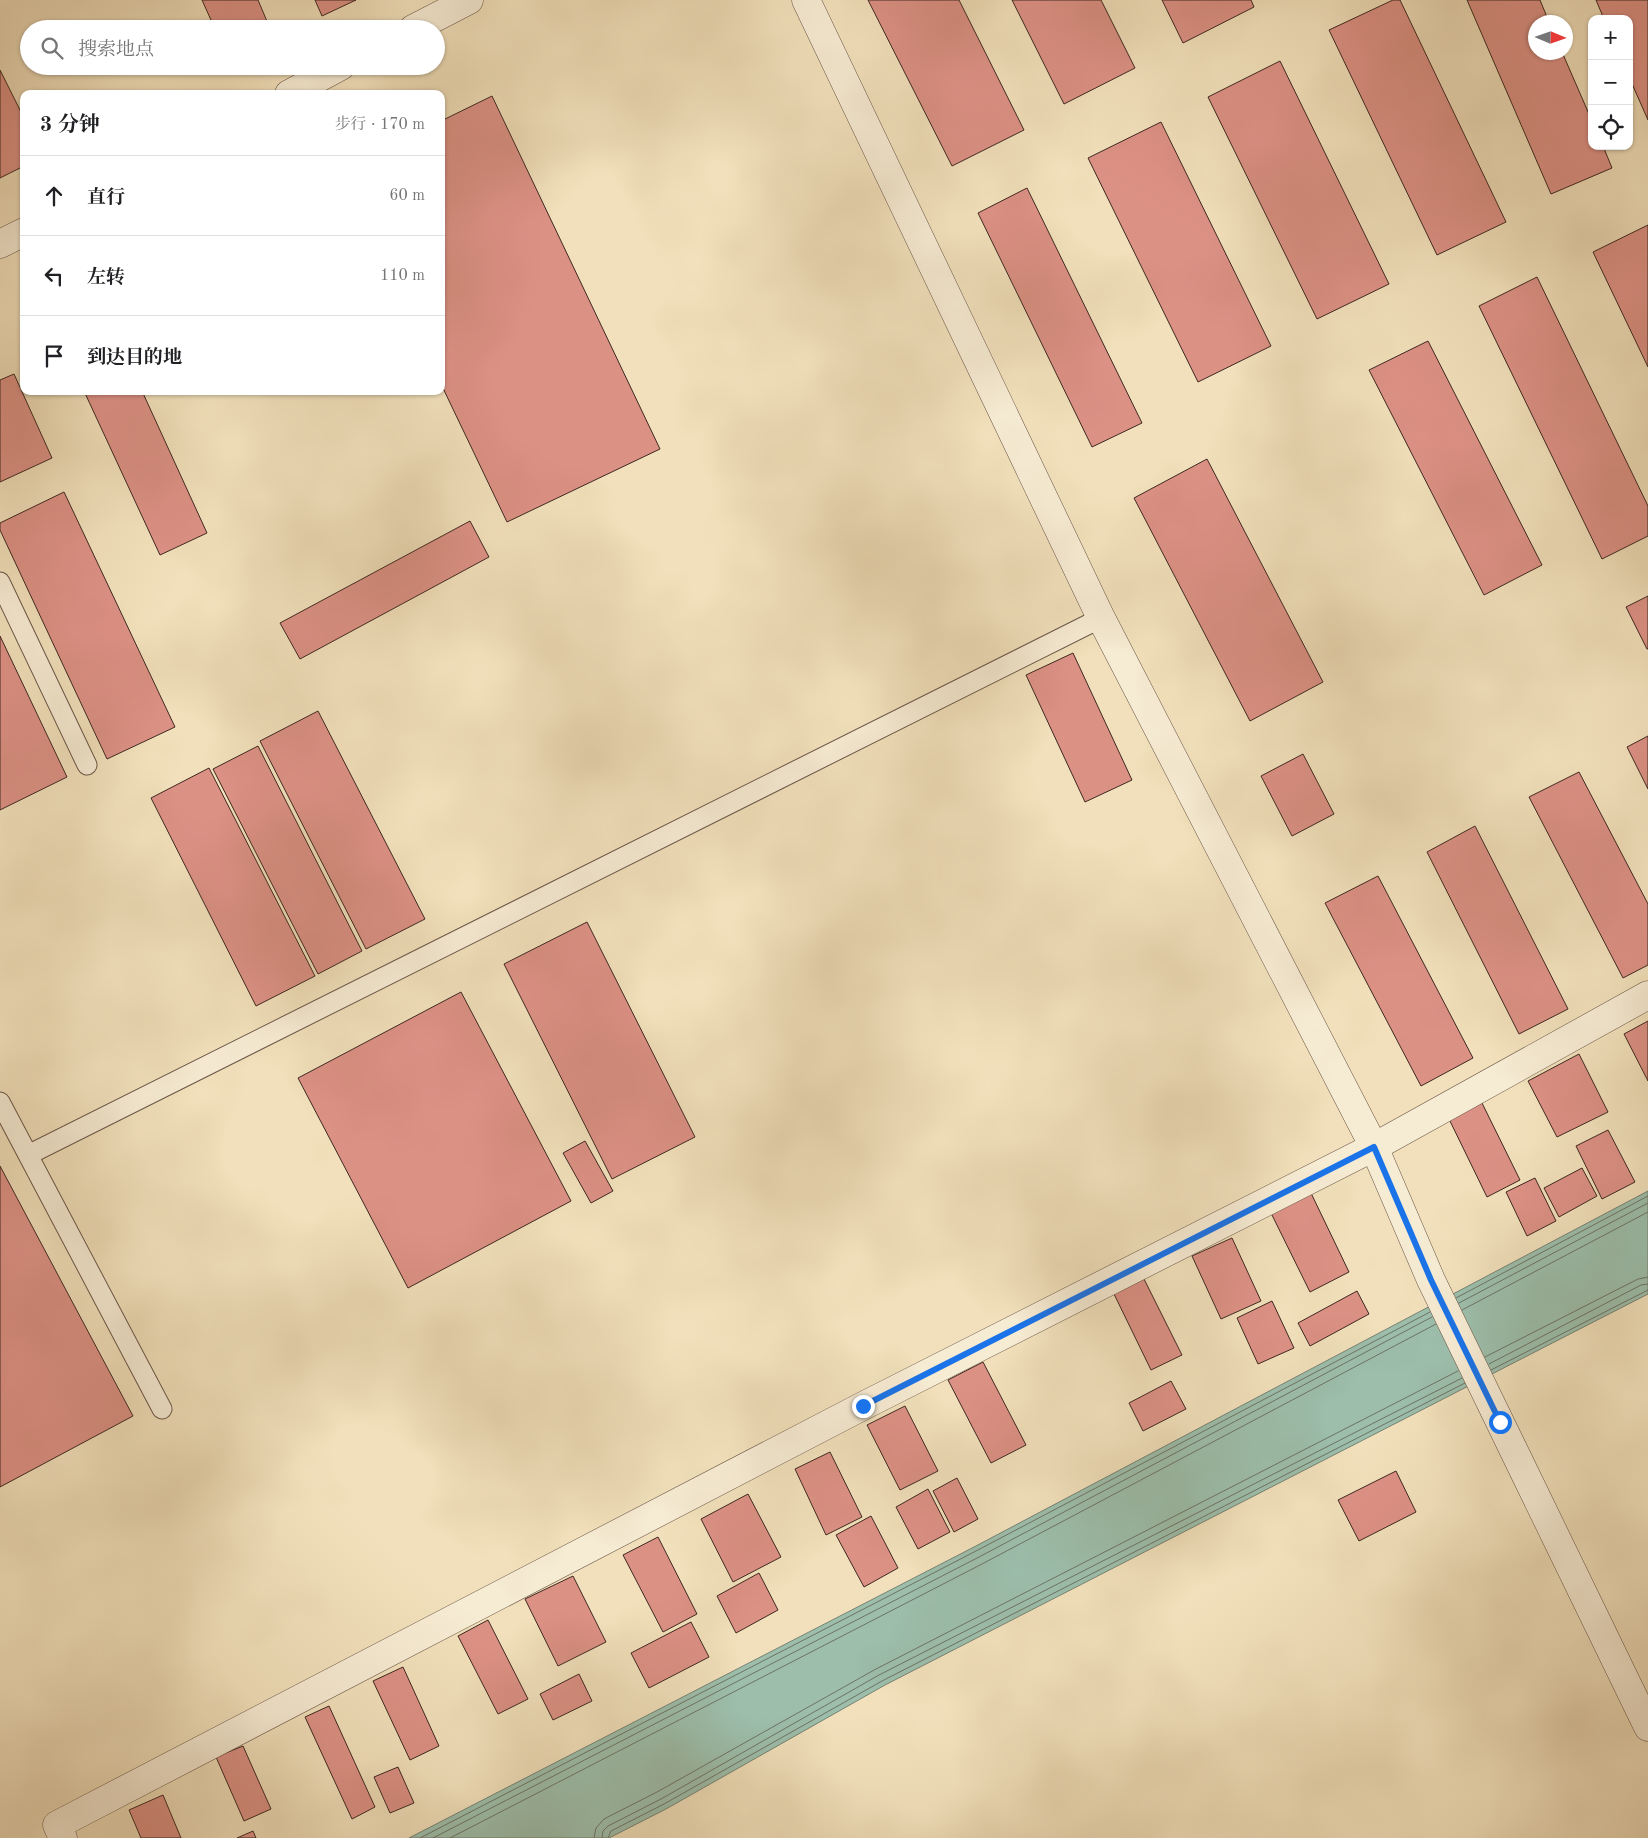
<!DOCTYPE html>
<html lang="zh">
<head>
<meta charset="utf-8">
<style>
	body { margin:0; font-family:"Old Standard TT","Noto Serif SC",serif; background:#f2f2f2; color:#202124 }
	.controls { position:absolute; right:15px; top:15px; display:grid; overflow:hidden; border-radius:10px; box-shadow:0 1px 4px #0004 }
	.controls button { width:45px; height:45px; display:grid; place-items:center; padding:0; border:0; border-bottom:1px solid #e0e0e0; background:#fff; color:#202124; font:25px sans-serif }
	.compass { position:absolute; left:1528px; top:15px; width:45px; height:45px; border-radius:50%; background:#fff; box-shadow:0 1px 4px #0004; rotate:92deg }
	.stop { position:absolute; width:15px; height:15px; margin:-11px; border:4px solid #1a73e8; border-radius:50%; background:#fff }
	.stop.end { background:#1a73e8; border-color:#fff; box-shadow:0 1px 5px #0008 }
	.list { margin:0; padding:0; list-style:none }
	h2 { display:flex; justify-content:space-between; align-items:center; height:65px; margin:0; padding:0 20px; font-size:21px }
	h2 small { font-size:16px; font-weight:400; color:#757577 }
	.list li { display:grid; grid-template-columns:32px 1fr auto; gap:15px; align-items:center; box-sizing:border-box; height:80px; padding:0 20px; border-top:1px solid #e0e0e0 }
	.list b { display:block; font-size:19px; white-space:nowrap }
	.list em { font-size:16px; font-style:normal; color:#757577 }
	.icon { flex:none; width:28px; height:28px; fill:none; stroke:currentColor; stroke-width:2; stroke-linecap:round; stroke-linejoin:round }
	.map { position:relative; flex:none; width:1648px; height:1838px; overflow:hidden }
	.search { position:absolute; background:#fff; box-shadow:0 1px 4px #0004; left:20px; top:20px; width:425px; height:55px; display:flex; align-items:center; gap:12px; box-sizing:border-box; padding:0 18px; border-radius:28px; color:#757577; font-size:19px }
	.panel { position:absolute; background:#fff; box-shadow:0 1px 4px #0004; left:20px; top:90px; width:425px; height:305px; border-radius:10px }
	.map>svg:first-child { display:block }
	.water { fill:#9cbeab; stroke:#768273 }
	.lines { fill:none; stroke-linecap:round; stroke-linejoin:round }
	.shore { stroke:#6d7366; stroke-width:1 }
	.building { fill:#dc9185; stroke:#3e2820 }
	.service-casing { stroke:#6b5647; stroke-width:21 }
	.minor-casing { stroke:#6b5647; stroke-width:29 }
	.service { stroke:#f6ebd3; stroke-width:19 }
	.minor { stroke:#f6ebd3; stroke-width:28 }
	.route { stroke:#1a73e8; stroke-width:6 }
</style>
</head>
<body>
<div class="map">
<svg width="1648" height="1838" viewBox="0 0 1648 1838">
	<rect width="100%" height="100%" fill="#f1e0bb"/>
	<filter id="stains"><feTurbulence type="fractalNoise" baseFrequency=".004" numOctaves="4"/><feColorMatrix values="0 0 0 0 .2 0 0 0 0 .09 0 0 0 0 .02 0 0 0 .5 -.17"/></filter>
	<radialGradient id="worn" r=".72"><stop offset=".6" stop-color="#630" stop-opacity="0"/><stop offset="1" stop-color="#630" stop-opacity=".3"/></radialGradient>
	<path class="water" d="M1648,1191V1294L885,1685L666,1809L609,1838H409L974,1547Z"/>
	<g class="lines">
		<path class="shore" d="M1456,1298L1648,1196
			M1459,1303L1648,1203
			M1462,1310L1648,1212
			M1485,1357L1638,1279L1648,1277
			M1489,1364L1641,1285L1648,1284
			M1491,1370L1648,1290
			M420,1838L976,1551L1430,1312
			M433,1838L979,1557L1432,1317
			M450,1838L982,1564L1436,1324
			M594,1838L596,1828L604,1819L657,1792L876,1669L1458,1371
			M602,1838L603,1831L608,1826L661,1799L879,1675L1462,1378
			M608,1838L611,1831L664,1804L882,1681L1465,1383"/>
	</g>
	<path class="building" d="M202,0H258L269,26L262,29H215Z
		M315,0H356L322,16Z
		M868,0H959L1024,130L952,166Z
		M1012,0H1101L1135,68L1064,104Z
		M1162,0H1251L1254,7L1183,43Z
		M1393,0H1400L1506,222L1437,255L1329,30Z
		M1467,0H1540L1549,22H1536V52H1562L1592,121V146H1603L1612,168L1551,194Z
		M1596,0H1648V120L1629,77V19H1604Z
		M1280,61L1389,284L1317,319L1208,97Z
		M0,70L24,118V166L0,178Z
		M492,96L660,449L507,522L441,384V121Z
		M1161,122L1271,346L1198,382L1088,158Z
		M1027,188L1142,423L1092,447L978,213Z
		M1648,225V367L1593,252Z
		M1537,277L1648,506V536L1602,559L1479,306Z
		M1428,341L1542,565L1484,595L1369,370Z
		M14,374L52,458L0,482V380Z
		M84,391H142L207,533L160,555Z
		M1207,459L1323,682L1250,721L1134,498Z
		M64,492L175,727L107,759L0,530V523Z
		M470,521L489,557L300,659L280,623Z
		M1648,596V649H1647L1626,607Z
		M0,636L67,777L0,810Z
		M1073,653L1132,780L1085,802L1026,675Z
		M318,711L425,919L366,949L260,741Z
		M1648,736V789L1627,747Z
		M258,746L362,951L318,974L213,769Z
		M1303,754L1334,814L1292,836L1261,776Z
		M209,768L315,976L256,1006L151,798Z
		M1579,772L1648,904V965L1623,978L1529,797Z
		M1475,826L1568,1009L1519,1034L1427,852Z
		M1378,876L1473,1058L1421,1086L1325,903Z
		M587,922L695,1137L612,1179L504,964Z
		M461,992L571,1201L408,1288L298,1078Z
		M1648,1021V1081L1624,1034Z
		M1579,1054L1608,1112L1557,1137L1528,1081Z
		M1482,1103L1520,1180L1487,1197L1449,1119Z
		M1608,1130L1635,1182L1602,1199L1576,1146Z
		M585,1141L613,1191L591,1203L563,1153Z
		M0,1166L133,1416L0,1487Z
		M1582,1168L1597,1196L1559,1217L1544,1188Z
		M1535,1178L1556,1221L1527,1236L1506,1192Z
		M1310,1191L1349,1272L1310,1292L1270,1211Z
		M1232,1238L1261,1301L1221,1319L1192,1256Z
		M1144,1279L1182,1355L1151,1370L1114,1294Z
		M1357,1291L1369,1314L1310,1346L1298,1323Z
		M1272,1301L1294,1348L1258,1364L1237,1318Z
		M983,1362L1026,1445L991,1463L948,1380Z
		M1171,1381L1186,1409L1143,1431L1129,1403Z
		M905,1406L938,1471L900,1490L867,1425Z
		M830,1452L862,1517L826,1535L795,1469Z
		M1396,1471L1416,1512L1359,1541L1338,1500Z
		M957,1478L978,1519L954,1532L933,1491Z
		M928,1489L950,1532L918,1549L896,1507Z
		M748,1494L781,1557L733,1582L701,1519Z
		M871,1516L898,1568L864,1587L836,1535Z
		M658,1537L697,1614L663,1632L623,1555Z
		M759,1573L778,1610L736,1633L717,1596Z
		M573,1576L606,1642L558,1666L525,1599Z
		M488,1620L528,1699L498,1714L458,1636Z
		M691,1622L709,1657L649,1688L631,1653Z
		M403,1667L439,1746L410,1760L373,1681Z
		M579,1674L592,1701L553,1720L540,1694Z
		M329,1706L375,1807L352,1819L305,1717Z
		M243,1746L271,1809L244,1821L216,1757Z
		M398,1767L414,1803L390,1813L374,1777Z
		M163,1795L181,1838H141L129,1810Z
		M253,1831L256,1838H237Z"/>
	<g class="lines">
		<g class="service-casing">
			<path id="service" d="M0,582L87,765
				M0,1102L162,1409
				M28,1155L1101,618"/>
		</g>
		<g class="minor-casing">
			<path id="minor" d="M806,0L1101,618L1374,1147L1431,1280L1648,1727
				M413,29L469,0
				M289,94L341,66
				M0,244L24,232
				M63,1838L57,1825L863,1406L1374,1147L1648,995"/>
		</g>
		<use href="#service" class="service"/>
		<use href="#minor" class="minor"/>
	</g>
	<g class="lines">
		<path class="route" d="M863,1406L1374,1147L1431,1280L1500,1422"/>
	</g>
	<rect width="100%" height="100%" filter="url(#stains)"/>
	<rect width="100%" height="100%" fill="url(#worn)"/>
</svg>
<div class="controls">
<button>+</button>
<button>−</button>
<button><svg class="icon" aria-label="locate" viewBox="0 0 24 24"><circle cx="12" cy="12" r="6"/><path d="M12 2v4M12 18v4M2 12h4M18 12h4"/></svg></button>
</div>
<svg class="compass" viewBox="-18 -18 36 36"><path d="M0-13l5 13h-10z" fill="#e53935"/><path d="M0 13l5-13h-10z" fill="#757577"/></svg>
<div class="stop" style="left:1500px;top:1422px"></div>
<div class="stop end" style="left:863px;top:1406px"></div>
<div class="search"><svg class="icon" aria-label="search" viewBox="0 0 24 24"><circle cx="10" cy="10" r="6"/><path d="M15 15l6 6"/></svg>搜索地点</div>
<section class="panel">
<h2>3 分钟<small>步行 · 170 m</small></h2>
<ul class="list">
<li><svg class="icon" aria-label="ahead" viewBox="0 0 24 24"><path d="M12 20V5M6 11l6-6 6 6"/></svg><div><b>直行</b></div><em>60 m</em></li>
<li><svg class="icon" aria-label="left" viewBox="0 0 24 24"><path d="M17 20v-9H6M10 6l-5 5 5 5"/></svg><div><b>左转</b></div><em>110 m</em></li>
<li><svg class="icon" aria-label="arrive" viewBox="0 0 24 24"><path d="M6 21V4h12l-3 4 3 4H6"/></svg><div><b>到达目的地</b></div></li>
</ul>
</section>
</div>
</body>
</html>
